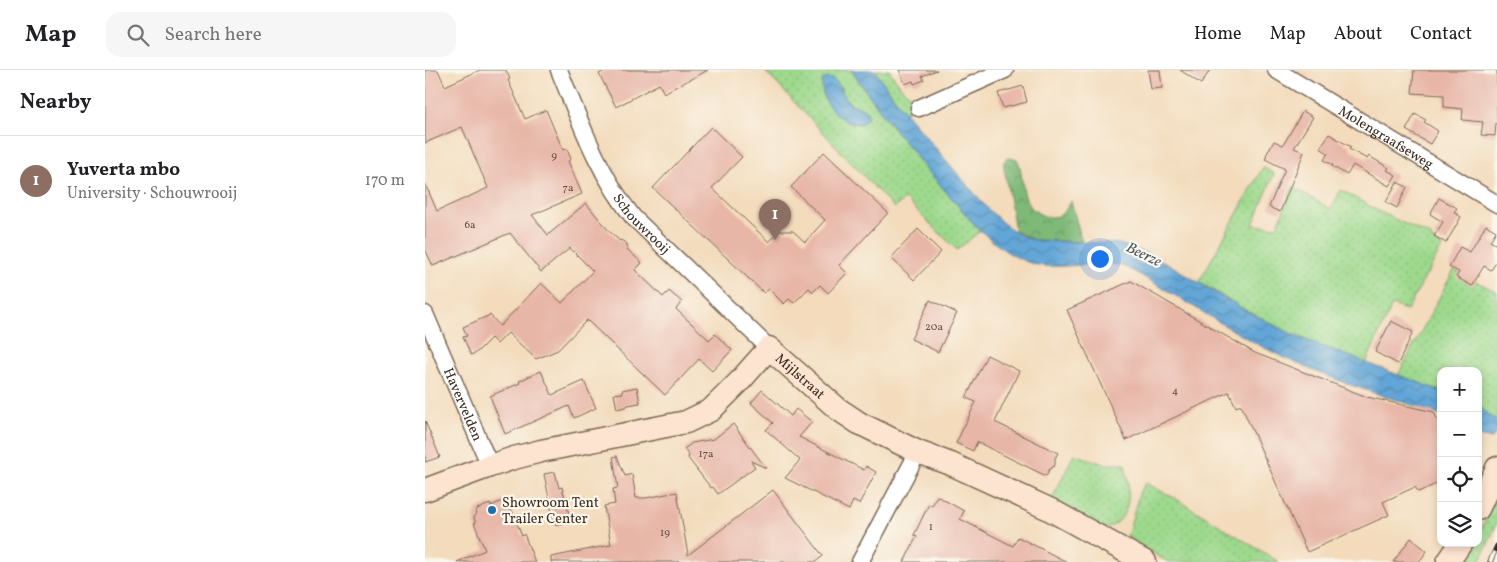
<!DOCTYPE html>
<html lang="en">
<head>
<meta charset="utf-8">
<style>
	body { margin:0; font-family:Vollkorn,serif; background:#f6f6f6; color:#202124 }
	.controls { position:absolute; right:15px; bottom:15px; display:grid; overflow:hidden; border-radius:10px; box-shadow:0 2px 8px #0003 }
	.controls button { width:45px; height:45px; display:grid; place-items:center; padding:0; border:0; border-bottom:1px solid #e0e0e0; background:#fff; color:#202124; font:25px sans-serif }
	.you { position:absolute; left:674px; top:188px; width:18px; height:18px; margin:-12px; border:4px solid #fff; border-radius:50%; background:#1a73e8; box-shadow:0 0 0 8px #1a73e833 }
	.badge { display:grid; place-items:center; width:32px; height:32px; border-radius:50%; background:#1f6fb2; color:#fff; font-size:16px; font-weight:700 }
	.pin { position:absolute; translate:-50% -41px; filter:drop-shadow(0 1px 2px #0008) }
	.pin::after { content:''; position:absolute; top:26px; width:18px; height:15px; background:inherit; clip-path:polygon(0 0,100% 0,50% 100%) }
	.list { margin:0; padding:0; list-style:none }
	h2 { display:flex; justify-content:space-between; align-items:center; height:65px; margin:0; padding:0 20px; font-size:21px }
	h2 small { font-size:16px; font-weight:400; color:#757577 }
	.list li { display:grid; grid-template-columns:32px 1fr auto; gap:15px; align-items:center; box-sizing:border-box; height:90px; padding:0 20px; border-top:1px solid #e0e0e0 }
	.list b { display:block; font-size:19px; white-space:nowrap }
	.list p { margin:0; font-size:16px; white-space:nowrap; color:#757577 }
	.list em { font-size:16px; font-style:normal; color:#757577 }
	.icon { flex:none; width:28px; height:28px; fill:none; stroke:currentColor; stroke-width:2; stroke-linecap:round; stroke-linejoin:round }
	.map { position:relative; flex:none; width:1072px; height:492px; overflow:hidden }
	header { display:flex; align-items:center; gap:30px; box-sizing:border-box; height:70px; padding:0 25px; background:#fff; border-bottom:1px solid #e0e0e0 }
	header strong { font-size:24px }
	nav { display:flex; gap:28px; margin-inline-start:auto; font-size:18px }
	.search { width:350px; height:45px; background:#f6f6f6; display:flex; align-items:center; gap:12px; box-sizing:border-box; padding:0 18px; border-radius:15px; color:#757577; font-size:19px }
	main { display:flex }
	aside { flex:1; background:#fff }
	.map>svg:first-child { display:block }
	.grass { fill:url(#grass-dots); stroke:#6c8256; fill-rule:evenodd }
	.forest { fill:url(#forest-crowns); stroke:#5c724b }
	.water { fill:url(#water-waves); stroke:#4e687a }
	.building { fill:#e7b6a7 }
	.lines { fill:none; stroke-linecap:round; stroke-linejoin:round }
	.minor-casing { stroke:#7b6855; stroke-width:19 }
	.secondary-casing { stroke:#7b6855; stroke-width:25 }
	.minor { stroke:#fff; stroke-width:16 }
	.secondary { stroke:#fde4d0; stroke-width:22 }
	.rail-casing { stroke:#3b2a1e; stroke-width:5.5 }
	.rail { stroke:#fbf7ec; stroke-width:4; stroke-dasharray:11; stroke-linecap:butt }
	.poi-dot { fill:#1f6fb2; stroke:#fbf7ec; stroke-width:2 }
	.labels { text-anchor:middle; stroke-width:4.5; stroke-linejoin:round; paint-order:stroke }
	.number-label { font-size:11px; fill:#664d40 }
	.street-label { font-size:14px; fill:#3b2a1e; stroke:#fbf7ec }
	.poi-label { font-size:14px; fill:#3b2a1e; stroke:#fbf7ec; text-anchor:start }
	.water-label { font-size:15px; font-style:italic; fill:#49555f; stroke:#fbf7ec }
</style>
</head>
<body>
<header>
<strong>Map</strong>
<div class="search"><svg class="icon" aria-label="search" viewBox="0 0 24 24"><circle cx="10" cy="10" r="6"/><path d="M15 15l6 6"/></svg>Search here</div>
<nav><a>Home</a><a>Map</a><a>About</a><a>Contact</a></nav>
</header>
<main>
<aside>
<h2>Nearby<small></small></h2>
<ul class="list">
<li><span class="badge" style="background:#8d6e63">1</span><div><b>Yuverta mbo</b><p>University · Schouwrooij</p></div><em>170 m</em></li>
</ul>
</aside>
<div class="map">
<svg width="1072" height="492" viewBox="0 0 1072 492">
	<defs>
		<pattern id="grass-dots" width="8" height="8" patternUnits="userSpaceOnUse" patternTransform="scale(1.25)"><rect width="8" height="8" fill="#9dd98d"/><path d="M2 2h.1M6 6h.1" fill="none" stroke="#88ba79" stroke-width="1.8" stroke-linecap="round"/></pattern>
		<pattern id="forest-crowns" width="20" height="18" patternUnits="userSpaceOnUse" patternTransform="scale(1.25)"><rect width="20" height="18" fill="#7eb978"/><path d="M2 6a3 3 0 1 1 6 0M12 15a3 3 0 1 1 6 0" fill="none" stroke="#689762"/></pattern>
		<pattern id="water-waves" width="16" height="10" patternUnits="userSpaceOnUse" patternTransform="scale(1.25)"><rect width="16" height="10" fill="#62a6d7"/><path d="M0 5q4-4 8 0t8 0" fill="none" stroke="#5287ae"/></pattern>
	</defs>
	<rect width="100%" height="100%" fill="#fbf7ec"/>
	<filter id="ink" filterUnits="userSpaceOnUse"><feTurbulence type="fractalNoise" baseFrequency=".02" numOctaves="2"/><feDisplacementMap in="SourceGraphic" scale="10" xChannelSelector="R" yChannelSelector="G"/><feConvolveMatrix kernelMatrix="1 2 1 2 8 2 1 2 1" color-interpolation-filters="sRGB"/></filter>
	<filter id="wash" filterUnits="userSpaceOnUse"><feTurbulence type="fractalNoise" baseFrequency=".0096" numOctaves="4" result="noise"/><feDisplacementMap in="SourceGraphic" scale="20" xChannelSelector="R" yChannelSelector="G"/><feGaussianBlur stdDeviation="1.12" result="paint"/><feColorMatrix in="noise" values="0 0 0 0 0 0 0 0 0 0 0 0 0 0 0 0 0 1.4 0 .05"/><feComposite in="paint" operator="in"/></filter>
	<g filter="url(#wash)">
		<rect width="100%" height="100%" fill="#f3dbbc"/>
		<path class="grass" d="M339,0H426L453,38L492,88L555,161L532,180L480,129L469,138ZM415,16C418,28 425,36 438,38L436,54H431L413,46Z
			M449,0H464C476,17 480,26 501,32L480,42Z
			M838,97L849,104L828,155L852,157L868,117L906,139L916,120L957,143L1006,166V169L1017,177L982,240L967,235L941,293C918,284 894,276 872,266C857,260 844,253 831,245C825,242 818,240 813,236C801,228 787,220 774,212Z
			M1029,200L1072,222V351L1053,336V301H1016V321L973,305Z
			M649,384L679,394H700C705,417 709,450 680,459L626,431Z
			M721,413L753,430L854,492H743L702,467L715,421Z
			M1072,426V453L1055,492H1037L1048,473H1053V465Z"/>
		<path class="forest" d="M583,88L592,89C600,105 594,128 609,140C614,144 620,147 626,147C638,147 641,140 646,131L657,172L609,170L590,161L579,97V91Z"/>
		<path class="water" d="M426,0H449L480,42L562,138L579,154L595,165L609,170L695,174L716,181L742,193L802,230L810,233L814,237L871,266L1016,321V346C991,335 966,329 941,320C913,311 886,300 860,288C824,271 791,250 758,230C739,219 721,207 702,198C677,187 635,202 608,194C568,181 543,147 517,117C484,79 454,40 426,0Z
			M403,8L410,10L424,33L442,41L443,46L440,52C423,59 405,42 399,27C397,22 397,16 397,10Z
			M1053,336L1072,351V361L1067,369L1053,366Z"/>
		<g id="blocks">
			<path class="building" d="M0,0H13L20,16L55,0H81L85,9L83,10L100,49L121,40L138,80L142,79L146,89L143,91L157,124L107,145L123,165L161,133L184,161L195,171L196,170L202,174V179L217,193L210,200L238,227L244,221L257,232L251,239L284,270L290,264L307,280L287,301L274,289L240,325L162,250L133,280L111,289L83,263L72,274L66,268L52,282L46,285L38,267L42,266L38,257L65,245L75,256L116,213L137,233L168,201L145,178L116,202L85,163L8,196L0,179V113L12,141L63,118L37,57L0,73Z
				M181,0H283L239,23L234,14L191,37L174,4Z
				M474,0H512L497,6L499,10L489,14L488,11L480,14Z
				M723,0H735L737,18L726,19Z
				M755,0H785L776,14Z
				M989,0H1072V53H1071L1070,66L1056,65L1058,52L1037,50L1038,39L1019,37V25L987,23Z
				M598,16L602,32L578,38L573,23Z
				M878,41L888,47L869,78L879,82L855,142L844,137L860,99L840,89L842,86L841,85L849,71L858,75Z
				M990,44L1001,50L999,52L1013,61L1005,74L981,60Z
				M286,57L317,87L287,118L344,172L355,161H368L380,172L400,150L366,117L399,82L463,143L414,195L422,203L403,223L395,215L388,222L384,218L369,233L364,229L359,234L344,219L339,223L228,118Z
				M904,64L926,77L924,79L942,89L944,86L964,98L962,100L971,105L964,116L928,95L922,105L907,96L908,95L899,90L903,83L895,78Z
				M972,112L982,117L972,138L961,132Z
				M1014,128L1032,138L1029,142L1036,147L1021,173L1009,166L1018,152L1005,144Z
				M1061,155L1071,161L1065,171L1072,175V191L1066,200L1059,196L1047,216L1031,207L1034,202L1024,197L1035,177L1045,182Z
				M493,159L516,182L489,210L466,188Z
				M706,211L830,283L942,327L1009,342L1016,358V412L993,422L990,417L958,432L964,445L882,482L816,335L811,337L804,322L701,370L642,240Z
				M505,230L532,243L513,282L486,269Z
				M966,251L988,262L973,294L950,282Z
				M562,285L594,301L570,352L633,383L630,388V395L624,400L621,406L552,372L548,381L531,373L551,332L541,328Z
				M116,301L127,325L159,311L171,338L149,348L144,336L80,364L65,326L95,313L94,311Z
				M212,317L215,333L203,335L201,337L192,339L189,324L198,323L197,320Z
				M337,320L366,346L371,339L387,352L374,367L439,400L441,396L451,402L434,434L428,431L424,440L360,408L375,390L341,360L348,353L326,333Z
				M0,351L15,387L0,392Z
				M308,354L341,398L326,391L330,397L293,424L288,417L286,418L263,388L264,386L259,379L267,373L289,369Z
				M192,386L200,406L207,404L211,428H221L252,422L263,485L348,420L398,486L390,492H126V487L186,475L179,436L190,434L188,419L193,418L188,387Z
				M130,402L134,418L137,417L146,451L131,455L123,429L124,428L119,404Z
				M512,426L539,441L535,449L588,476L593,467L642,492H479L492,466L489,465L504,434L507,436Z
				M82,429L97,466L99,464L110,492H32L60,480L49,453H51L49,448L52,439L65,434L66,436Z
				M986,468L1002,481L994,492H968Z"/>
		</g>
	</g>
	<g filter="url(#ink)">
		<use href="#blocks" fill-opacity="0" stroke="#7b6855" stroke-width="1"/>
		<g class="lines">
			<g class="minor-casing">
				<g id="minor">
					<path id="s1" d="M134,0C155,51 173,103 208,147L344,278"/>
					<path id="s2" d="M851,0L1072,134"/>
					<path d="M494,38L580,0"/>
					<path id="s3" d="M0,244L65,396"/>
					<path d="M435,492L493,382"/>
				</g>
			</g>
			<g class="secondary-casing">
				<g id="secondary">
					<path id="s4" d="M0,420L65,396L89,388L116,381L261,352L286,340L314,312L344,278L413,339L434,353L493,382L526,394L624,439L720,492"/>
					<path d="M1053,439L1072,398"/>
					<path d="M1023,492L1036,473"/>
				</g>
			</g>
			<use href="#minor" class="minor"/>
			<use href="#secondary" class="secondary"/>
			<g class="rail-casing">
				<path id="rail" d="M1065,492L1072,476"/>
			</g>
			<use href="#rail" class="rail"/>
		</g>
	</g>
	<circle class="poi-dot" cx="67" cy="440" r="5"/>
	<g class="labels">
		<g class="number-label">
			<text x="129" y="89">9</text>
			<text x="143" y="121">7a</text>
			<text x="45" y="158">6a</text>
			<text x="509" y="260">20a</text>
			<text x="750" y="324">4</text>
			<text x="281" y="387">17a</text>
			<text x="506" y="460">1</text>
			<text x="240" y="466">19</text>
		</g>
		<g class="street-label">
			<text dy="5" stroke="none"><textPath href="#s2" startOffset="129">Molengraafseweg</textPath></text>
			<text dy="5" stroke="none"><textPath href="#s1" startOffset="176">Schouwrooij</textPath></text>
			<text dy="5" stroke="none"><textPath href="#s4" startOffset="425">Mijlstraat</textPath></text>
			<text dy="5" stroke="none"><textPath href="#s3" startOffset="98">Havervelden</textPath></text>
		</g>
		<g class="poi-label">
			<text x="77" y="437">Showroom Tent<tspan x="77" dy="16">Trailer Center</tspan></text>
		</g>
		<g class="water-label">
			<text transform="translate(719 184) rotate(26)" y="5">Beerze</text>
		</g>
	</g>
</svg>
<div class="controls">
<button>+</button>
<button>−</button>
<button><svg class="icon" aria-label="locate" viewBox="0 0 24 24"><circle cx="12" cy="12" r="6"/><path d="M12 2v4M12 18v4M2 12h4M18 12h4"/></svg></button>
<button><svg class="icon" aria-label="layers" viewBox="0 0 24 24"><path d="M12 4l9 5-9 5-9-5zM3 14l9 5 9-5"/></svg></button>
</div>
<div class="you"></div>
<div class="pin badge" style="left:350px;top:170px;background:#8d6e63">1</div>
</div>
</main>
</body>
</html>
